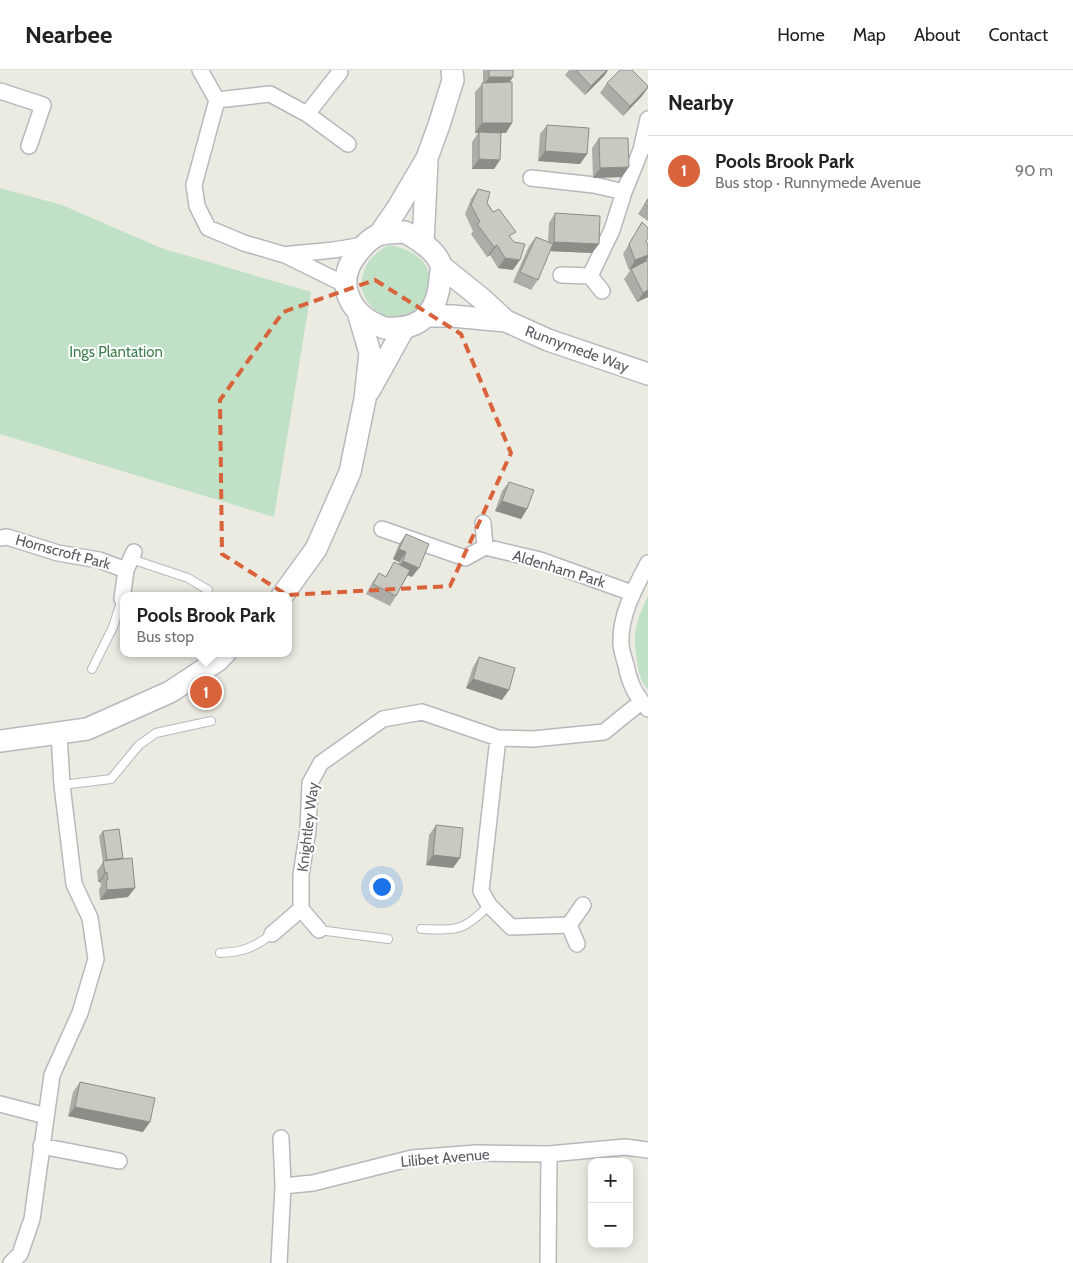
<!DOCTYPE html>
<html lang="en">
<head>
<meta charset="utf-8">
<style>
	body { margin:0; font-family:Cabin,sans-serif; background:#f6f6f6; color:#222 }
	.controls { position:absolute; right:15px; bottom:15px; display:grid; overflow:hidden; border-radius:10px; box-shadow:0 2px 12px #0003 }
	.controls button { width:45px; height:45px; display:grid; place-items:center; padding:0; border:0; border-bottom:1px solid #e0e0e0; background:#fff; color:#222; font:25px sans-serif }
	.you { position:absolute; left:381px; top:816px; width:18px; height:18px; margin:-12px; border:4px solid #fff; border-radius:50%; background:#1a73e8; box-shadow:0 0 0 8px #1a73e833 }
	.badge { display:grid; place-items:center; width:32px; height:32px; border-radius:50%; background:#d9633b; color:#fff; font-size:16px; font-weight:700 }
	.pin { position:absolute; translate:-50% -50%; border:2px solid #fff; box-shadow:0 1px 5px #0006 }
	.popup { position:absolute; left:120px; top:522px; width:172px; height:65px; box-sizing:border-box; display:grid; place-content:center; border-radius:10px; background:#fff; filter:drop-shadow(0 1px 4px #0005); font-size:16px; white-space:nowrap; color:#767676 }
	.popup b { font-size:19px; color:#222 }
	.popup::after { content:''; position:absolute; left:50%; top:100%; margin-left:-10px; border:10px solid transparent; border-top-color:#fff }
	.list { margin:0; padding:0; list-style:none }
	h2 { display:flex; justify-content:space-between; align-items:center; height:65px; margin:0; padding:0 20px; font-size:21px }
	h2 small { font-size:16px; font-weight:400; color:#767676 }
	.list li { display:grid; grid-template-columns:32px 1fr auto; gap:15px; align-items:center; box-sizing:border-box; height:70px; padding:0 20px; border-top:1px solid #e0e0e0 }
	.list b { display:block; font-size:19px; white-space:nowrap }
	.list p { margin:0; font-size:16px; white-space:nowrap; color:#767676 }
	.list em { font-size:16px; font-style:normal; color:#767676 }
	.map { position:relative; flex:none; width:648px; height:1193px; overflow:hidden }
	header { display:flex; align-items:center; gap:30px; box-sizing:border-box; height:70px; padding:0 25px; background:#fff; border-bottom:1px solid #e0e0e0 }
	header strong { font-size:24px }
	nav { display:flex; gap:28px; margin-inline-start:auto; font-size:18px }
	main { display:flex }
	aside { flex:1; background:#fff }
	.map>svg:first-child { display:block }
	.green { fill:#c0e1c6 }
	.lines { fill:none; stroke-linecap:round; stroke-linejoin:round }
	.lane-casing { stroke:#b7b8bd; stroke-width:10 }
	.street-casing { stroke:#b7b8bd; stroke-width:18 }
	.secondary-casing { stroke:#b8b9bf; stroke-width:24 }
	.lane { stroke:#fff; stroke-width:8 }
	.street { stroke:#fff; stroke-width:15 }
	.secondary { stroke:#fff; stroke-width:21 }
	.wall { fill:#adaca6 }
	.shaded-wall { fill:#8d8c87 }
	.building { fill:#c9c8c1; stroke:#8d8c87 }
	.marked { fill:none; stroke:#d9633b; stroke-width:4; stroke-dasharray:10 6; stroke-linejoin:round }
	.labels { text-anchor:middle; stroke-width:4; stroke-linejoin:round; paint-order:stroke }
	.street-label { font-size:15px; fill:#5a5c61; stroke:#fff }
	.park-label { font-size:15px; fill:#3c7f4b; stroke:#fff }
</style>
</head>
<body>
<header>
<strong>Nearbee</strong>
<nav><a>Home</a><a>Map</a><a>About</a><a>Contact</a></nav>
</header>
<main>
<div class="map">
<svg width="648" height="1193" viewBox="0 0 648 1193">
	<rect width="100%" height="100%" fill="#ecebe2"/>
	<path class="green" d="M0,118L62,135L161,178L311,222L274,447L0,364Z
		M389,175C471,190 411,278 372,237C365,229 360,220 362,209C365,192 374,183 389,175Z
		M648,526V620C641,612 638,601 637,591C632,564 636,551 648,526Z"/>
	<g class="lines">
		<g class="lane-casing">
			<path id="lane" d="M131,489L188,508L208,520
				M92,599L113,557L122,529
				M62,715L111,709L139,675L156,663L211,651
				M421,859C457,860 463,862 489,835
				M319,860L388,869
				M220,883C243,882 253,878 272,864"/>
		</g>
		<g class="street-casing">
			<path id="street" d="M200,0L217,30
				M340,2L307,44L348,74
				M0,21L43,35L29,76
				M307,44L270,24L217,30L194,115L197,136L208,158L244,173L285,185L346,215
				M531,108L594,115L624,122L641,80L648,49
				M285,185C311,181 339,182 364,174
				M561,205L590,206L602,221
				M590,206L612,160L624,122
				M382,459L465,488L485,477L483,453
				M0,468L7,467L58,483L99,490L126,500
				M485,477L540,490L632,523
				M122,529L126,500L134,482
				M648,639C636,627 629,612 626,595C624,588 621,580 621,573C620,544 635,518 648,493
				M498,668L481,821L489,835L511,857L569,855
				M301,839V805L308,760L310,713L321,693L383,649L422,642L498,668L533,669L604,662L641,632
				M272,864L301,839L319,860
				M577,874L569,855L583,835
				M0,1034L46,1046
				M41,1076L119,1091
				M283,1116L313,1113L412,1088L476,1083L549,1084L625,1077L648,1080
				M11,1193L20,1184L32,1149L52,1005L80,943L96,889L90,848L74,814L62,715L59,663
				M279,1193L283,1116L281,1068
				M548,1193L549,1084"/>
		</g>
		<g class="secondary-casing">
			<path id="secondary" d="M405,162C418,170 435,179 441,195C442,199 440,205 440,210C438,236 425,257 397,258C392,258 386,259 382,257C350,245 334,213 356,185C362,177 369,169 378,165C386,162 397,163 405,162Z
				M379,165L397,139L427,88L439,55L453,10L452,0
				M423,174L427,91
				M441,196L482,229L506,251
				M427,246H452L506,251L548,270L648,304
				M369,321L404,258
				M282,526L316,479L350,402L365,329L370,283L358,242
				M0,671L87,659L170,622L217,591L225,583"/>
		</g>
		<use href="#lane" class="lane"/>
		<use href="#street" class="street"/>
		<use href="#secondary" class="secondary"/>
	</g>
	<path class="wall" d="M483,0H513L509,12L506,63H501L500,90L494,99H472V72L478,63H475V22L483,13Z
		M569,0H608L604,6L585,25L565,5Z
		M607,13L648,18L642,26L623,46L600,23Z
		M547,55L587,84L580,94L538,91L540,64Z
		M599,68L622,107L593,108L592,78Z
		M478,119L511,168L513,200L498,198L490,185L487,187L471,164L473,161L465,144L471,129Z
		M648,128V151L638,144Z
		M555,143L599,174L592,183L550,181L538,210L531,220L513,212L529,176L536,167L548,172L549,153Z
		M642,152L646,171V191L648,227L637,232L624,209L632,198L629,200L623,184Z
		M509,412L527,439L521,449L495,441L502,421Z
		M406,464L412,507L408,505L396,526L390,536L366,524L372,513L379,503L385,507L394,492L399,494V492L393,489L399,474Z
		M479,587L502,630L466,618L473,597Z
		M436,755L460,788L453,798L426,795L429,765Z
		M103,761L122,789L128,827L100,830L99,819L101,816L100,812H98L97,801L103,792L99,766Z
		M80,1012L143,1062L68,1046L73,1022Z"/>
	<path class="shaded-wall" d="M607,0H608L604,6L585,25L591,16Z
		M489,7H513L507,16L482,17Z
		M648,17L642,26L623,46L630,36Z
		M482,53H512L506,63H475Z
		M545,81L587,84L580,94L538,91Z
		M479,89L500,90L494,99H472Z
		M629,97L622,107L593,108L600,98Z
		M554,172L599,174L592,183L547,181Z
		M497,175L490,185L487,187L494,177Z
		M648,185V188L645,193L629,200L635,190Z
		M505,188L520,190L513,200L498,198Z
		M648,220V227L637,232L643,223Z
		M502,431L527,439L521,449L495,441Z
		M399,479L406,482L399,492L393,489Z
		M403,491L419,498L412,507L396,500Z
		M473,609L509,620L502,630L466,618Z
		M433,785L460,788L453,798L426,795Z
		M107,802L100,812H98L105,803Z
		M135,818L128,827L100,830L107,820Z
		M75,1037L150,1052L143,1062L68,1046Z"/>
	<path class="building" d="M489,0H513V7H489Z
		M576,0H607L591,16Z
		M620,0H632L648,16V17L630,36L607,13Z
		M512,12V53H482V13Z
		M547,55L589,58L587,84L545,81Z
		M479,62L501,63L500,90L479,89Z
		M599,68H628L629,97L600,98Z
		M478,119L490,122L487,133L493,142L499,139L516,162L509,166L514,172L525,174L520,190L505,188L497,175L494,177L477,154L480,152L471,135Z
		M648,129V137L645,134Z
		M555,143L600,146L599,174L554,172Z
		M642,152L648,158V168L646,171L648,175V185L635,190L629,174Z
		M536,167L553,174L538,210L520,202Z
		M648,190V220L643,223L631,199Z
		M509,412L534,420L527,439L502,431Z
		M406,464L429,474L419,498L403,491L406,482L399,479Z
		M394,492L410,500L396,526L373,514L379,503L386,507Z
		M479,587L515,598L509,620L473,609Z
		M436,755L463,758L460,788L433,785Z
		M119,759L123,788L107,790L103,761Z
		M132,788L135,818L107,820L106,810H108L107,802L105,803L103,791Z
		M80,1012L155,1028L150,1052L75,1037Z"/>
	<path class="marked" d="M375,210L461,264L511,383L450,516L287,525L222,484L220,330L283,242Z"/>
	<g class="labels">
		<g class="street-label">
			<text transform="translate(577 279) rotate(20)" y="5">Runnymede Way</text>
			<text transform="translate(63 482) rotate(15)" y="5">Hornscroft Park</text>
			<text transform="translate(559 499) rotate(17)" y="5">Aldenham Park</text>
			<text transform="translate(308 757) rotate(-83)" y="5">Knightley Way</text>
			<text transform="translate(445 1088) rotate(-5)" y="5">Lilibet Avenue</text>
		</g>
		<g class="park-label">
			<text x="116" y="287">Ings Plantation</text>
		</g>
	</g>
</svg>
<div class="controls">
<button>+</button>
<button>−</button>
</div>
<div class="you"></div>
<div class="pin badge" style="left:206px;top:622px">1</div>
<div class="popup"><b>Pools Brook Park</b>Bus stop</div>
</div>
<aside>
<h2>Nearby<small></small></h2>
<ul class="list">
<li><span class="badge">1</span><div><b>Pools Brook Park</b><p>Bus stop · Runnymede Avenue</p></div><em>90 m</em></li>
</ul>
</aside>
</main>
</body>
</html>
